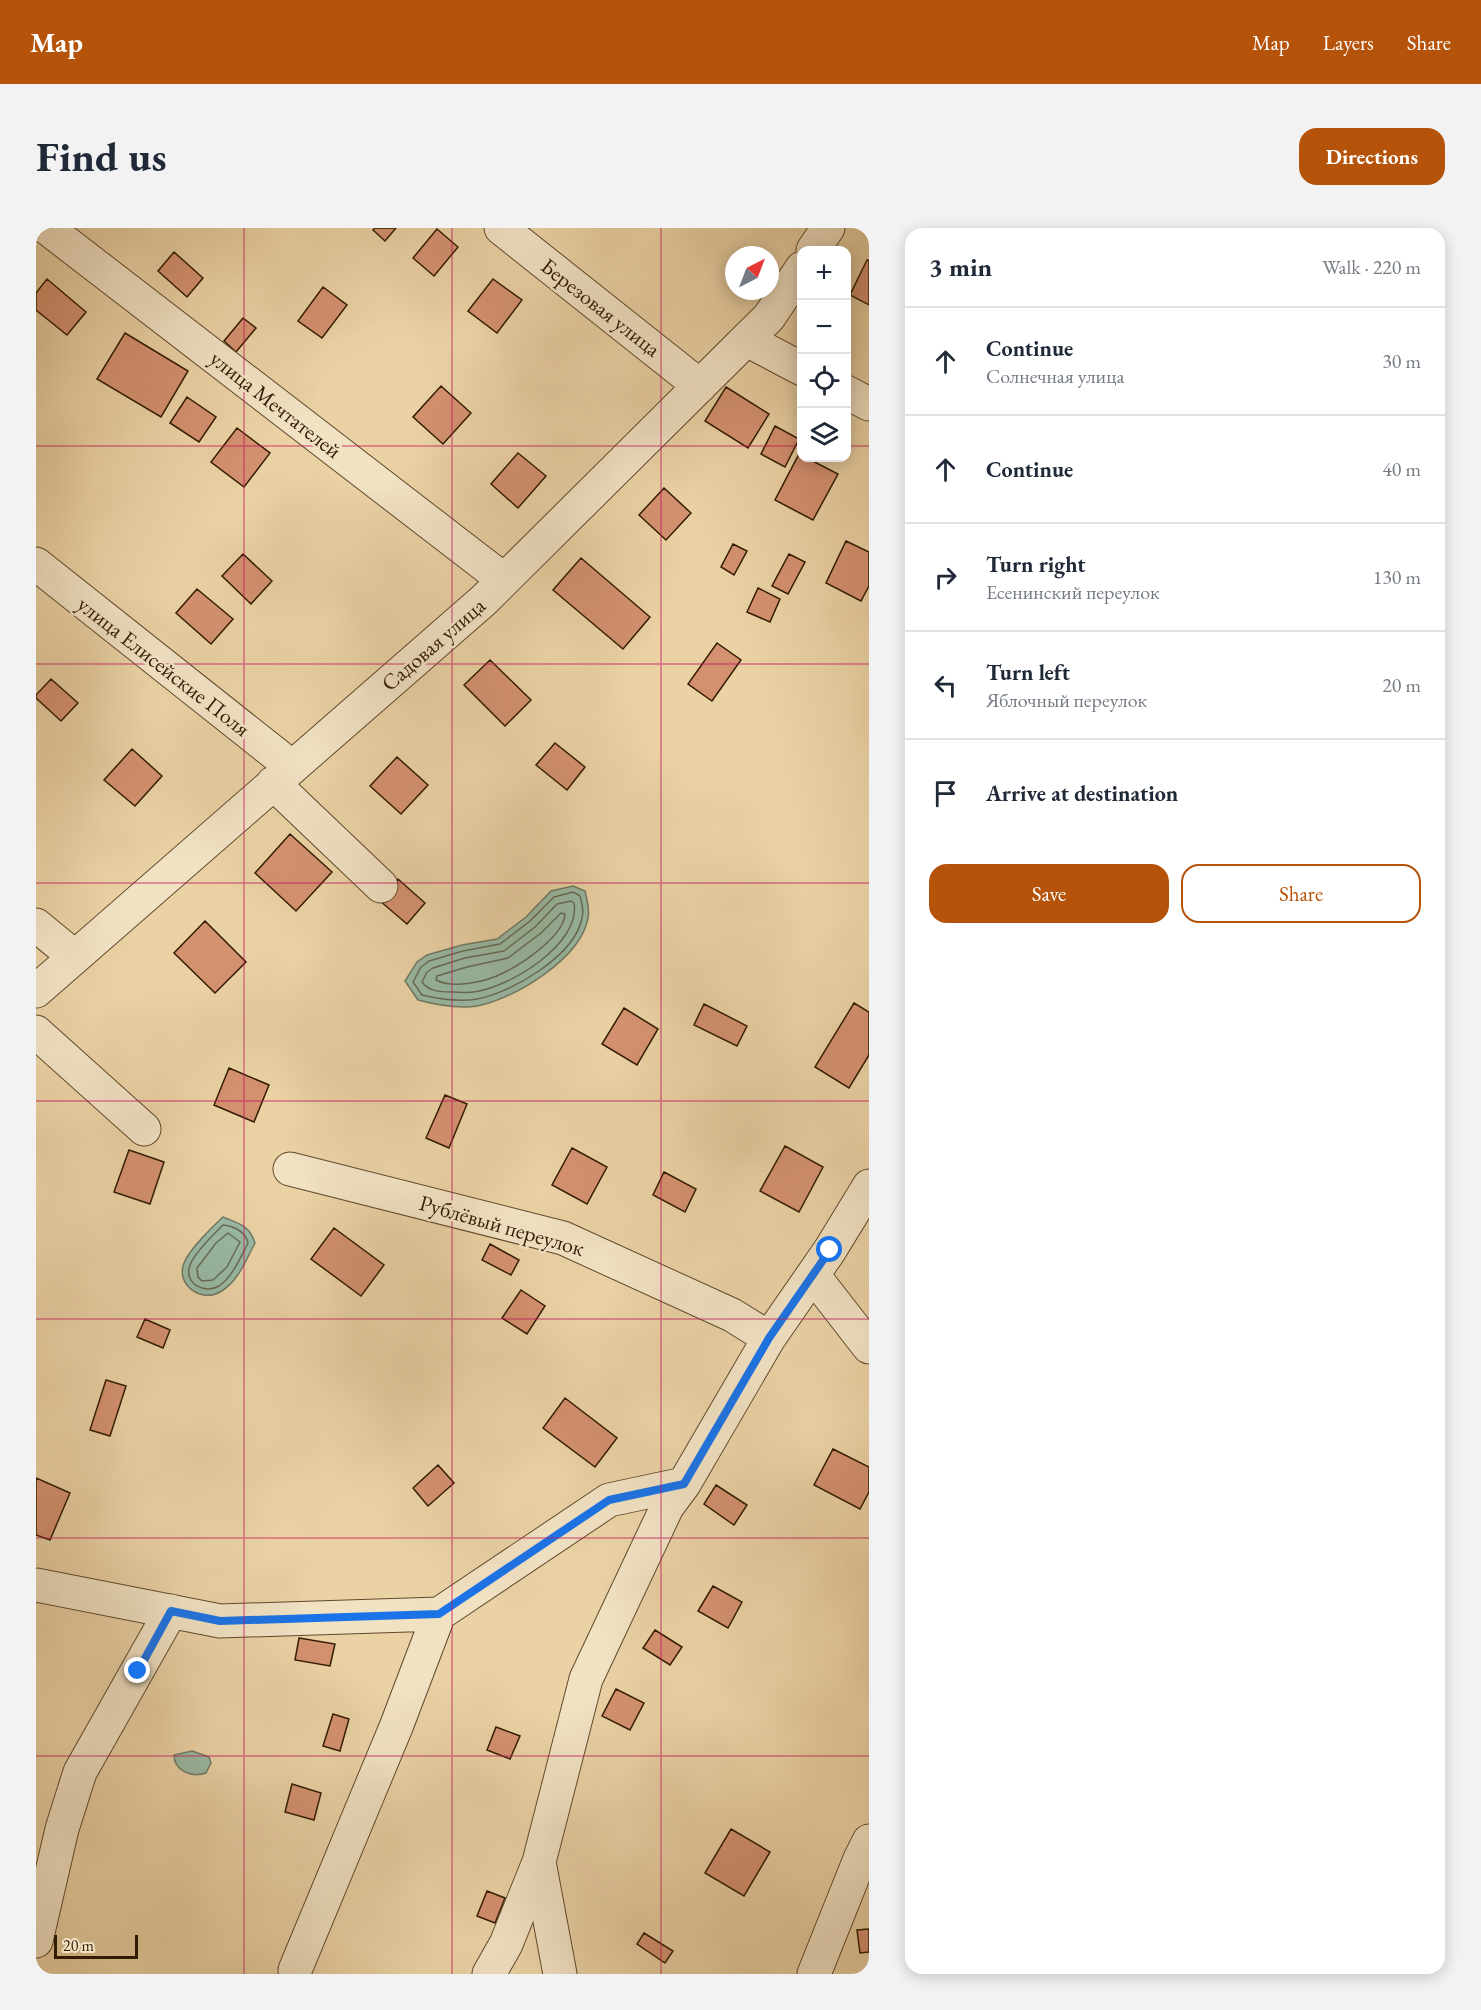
<!DOCTYPE html>
<html lang="en">
<head>
<meta charset="utf-8">
<style>
	body { margin:0; font-family:"EB Garamond",serif; background:#f2f2f3; color:#1f2937 }
	.controls { position:absolute; right:18px; top:18px; display:grid; overflow:hidden; border-radius:12px; box-shadow:0 3px 15px #0003 }
	.controls button { width:54px; height:54px; display:grid; place-items:center; padding:0; border:0; border-bottom:2px solid #e0e1e3; background:#fff; color:#1f2937; font:30px sans-serif }
	.compass { position:absolute; left:689px; top:18px; width:54px; height:54px; border-radius:50%; background:#fff; box-shadow:0 3px 15px #0003; rotate:42deg }
	.scale { position:absolute; left:18px; bottom:15px; width:84px; box-sizing:border-box; padding-left:6px; border:3px solid #321b03; border-top:0; font-size:16px; line-height:21px; white-space:nowrap; color:#321b03; -webkit-text-stroke:4px #f1e2c4; paint-order:stroke }
	.stop { position:absolute; width:18px; height:18px; margin:-14px; border:4px solid #1a73e8; border-radius:50%; background:#fff }
	.stop.end { background:#1a73e8; border-color:#fff; box-shadow:0 2px 6px #0008 }
	.list { margin:0; padding:0; list-style:none }
	h2 { display:flex; justify-content:space-between; align-items:center; height:78px; margin:0; padding:0 24px; font-size:26px }
	h2 small { font-size:20px; font-weight:400; color:#747a83 }
	.list li { display:grid; grid-template-columns:39px 1fr auto; gap:18px; align-items:center; box-sizing:border-box; height:108px; padding:0 24px; border-top:2px solid #e0e1e3 }
	.list b { display:block; font-size:22px; white-space:nowrap }
	.list p { margin:0; font-size:20px; white-space:nowrap; color:#747a83 }
	.list em { font-size:20px; font-style:normal; color:#747a83 }
	.actions { display:flex; gap:12px; padding:18px 24px }
	.actions a { flex:1; padding:14px 0; border:2px solid #b45309; border-radius:18px; text-align:center; font-size:21px; color:#b45309 }
	.actions .main { background:#b45309; color:#fff }
	.icon { flex:none; width:33px; height:33px; fill:none; stroke:currentColor; stroke-width:2; stroke-linecap:round; stroke-linejoin:round }
	.map { position:relative; flex:none; width:833px; height:1746px; overflow:hidden; border-radius:18px }
	header { display:flex; align-items:center; gap:36px; box-sizing:border-box; height:84px; padding:0 30px; background:#b45309; color:#fff }
	header strong { font-size:28px }
	nav { display:flex; gap:33px; margin-inline-start:auto; font-size:21px }
	.intro { display:flex; align-items:center; justify-content:space-between; box-sizing:border-box; height:144px; padding:0 36px }
	h1 { margin:0; font-size:42px }
	.button { padding:15px 27px; border-radius:18px; background:#b45309; color:#fff; font-size:21px; font-weight:700 }
	main { display:flex; gap:36px; padding:0 36px }
	aside { flex:1; background:#fff; border-radius:18px; box-shadow:0 3px 15px #0003 }
	.map>svg:first-child { display:block }
	.water { fill:#98b8a3; stroke:#6f7963; stroke-width:1.5 }
	.lines { fill:none; stroke-linecap:round; stroke-linejoin:round }
	.shore { stroke:#656a53; stroke-width:1.5 }
	.building { fill:#d49170; stroke:#321b03; stroke-width:1.5 }
	.minor-casing { stroke:#60492c; stroke-width:35 }
	.minor { stroke:#f1e2c4; stroke-width:33 }
	.route { stroke:#1a73e8; stroke-width:8 }
	.grid { fill:none; stroke:#c2185b; stroke-width:1.5; stroke-opacity:0.55 }
	.labels { text-anchor:middle; stroke-width:5; stroke-linejoin:round; paint-order:stroke }
	.street-label { font-size:22px; fill:#321b03; stroke:#f1e2c4 }
</style>
</head>
<body>
<header>
<strong>Map</strong>
<nav><a>Map</a><a>Layers</a><a>Share</a></nav>
</header>
<div class="intro"><h1>Find us</h1><a class="button">Directions</a></div>
<main>
<div class="map">
<svg width="833" height="1746" viewBox="0 0 833 1746">
	<rect width="100%" height="100%" fill="#ead2a5"/>
	<filter id="stains"><feTurbulence type="fractalNoise" baseFrequency=".00333" numOctaves="4"/><feColorMatrix values="0 0 0 0 .2 0 0 0 0 .09 0 0 0 0 .02 0 0 0 .5 -.17"/></filter>
	<radialGradient id="worn" r=".72"><stop offset=".6" stop-color="#630" stop-opacity="0"/><stop offset="1" stop-color="#630" stop-opacity=".3"/></radialGradient>
	<path class="water" d="M537,658L549,663C551,672 554,682 552,690C545,730 479,771 441,778C422,781 401,777 382,772L369,753L381,734L391,727L426,717L461,711L490,689L515,663Z
		M187,989C204,996 213,997 219,1015C210,1032 202,1054 184,1064C166,1075 139,1057 148,1035C153,1022 176,999 187,989Z
		M156,1523L173,1529L175,1535L170,1545C156,1550 138,1543 138,1527Z"/>
	<g class="lines">
		<path class="shore" d="M537,664L544,668C546,675 548,683 546,690C539,728 475,765 441,771C423,774 403,771 386,767L377,754L385,739L393,733L427,723L464,716L494,693L518,669Z
			M535,673L538,675C545,716 474,759 438,764C431,765 423,764 415,764C404,764 392,763 386,754L391,744L397,740L429,730L468,723L499,699L521,676Z
			M525,685L529,686C528,708 486,736 467,745C450,754 417,761 400,752L401,748L431,739L472,730L505,705Z
			M187,997C198,998 210,1004 212,1015C204,1030 197,1048 183,1058C169,1067 147,1055 154,1037C159,1024 177,1007 187,997Z
			M192,1005L204,1014L191,1039L177,1052L166,1053L162,1049L161,1040L180,1015Z"/>
	</g>
	<path class="building" d="M339,0H360L349,13L337,2Z
		M401,1L422,19L398,48L377,30Z
		M138,24L167,50L151,69L122,43Z
		M831,32H833V77L814,67Z
		M11,51L50,84L31,107L0,82V65Z
		M457,51L486,72L461,105L432,83Z
		M287,59L311,77L286,110L262,93Z
		M207,90L220,100L200,124L188,113Z
		M89,105L152,143L125,189L61,151Z
		M405,158L435,185L407,216L377,189Z
		M690,159L733,186L712,220L669,193Z
		M151,169L180,189L163,214L134,195Z
		M739,198L763,211L749,239L725,226Z
		M201,200L234,225L208,259L175,234Z
		M482,225L510,248L482,280L455,256Z
		M763,226L766,230H771L802,246L777,292L739,272Z
		M628,260L655,285L630,312L603,287Z
		M810,313L833,324V358L825,373L790,355Z
		M697,316L711,323L698,347L685,339Z
		M207,326L236,353L215,376L186,348Z
		M753,326L769,334L752,366L736,358Z
		M545,330L614,389L587,421L517,362Z
		M722,360L744,371L734,394L711,384Z
		M161,361L197,391L175,416L140,385Z
		M681,415L705,432L676,473L652,456Z
		M454,432L495,472L469,498L428,457Z
		M15,451L42,475L25,493L0,470V467Z
		M519,515L549,539L531,562L500,537Z
		M96,521L126,548L99,578L68,552Z
		M361,529L392,557L365,586L334,558Z
		M254,606L296,644L260,683L219,645Z
		M362,651L389,675L371,696L344,673Z
		M169,693L210,734L179,765L138,725Z
		M818,775L833,784V827L813,860L779,839Z
		M668,776L711,798L701,818L658,797Z
		M588,780L622,801L601,837L566,816Z
		M193,840L233,857L218,894L178,877Z
		M409,867L431,876L413,920L390,910Z
		M749,918L787,939L763,984L724,963Z
		M536,920L571,939L551,976L516,957Z
		M93,922L128,934L114,976L78,964Z
		M628,944L660,961L649,984L617,967Z
		M298,1000L348,1037L325,1068L275,1031Z
		M454,1016L483,1032L475,1047L446,1032Z
		M485,1062L509,1078L491,1106L466,1090Z
		M109,1091L134,1102L127,1120L101,1109Z
		M70,1152L90,1158L74,1208L54,1202Z
		M529,1170L581,1210L559,1239L507,1200Z
		M797,1221L833,1239V1264L824,1281L778,1257Z
		M402,1237L418,1255L392,1278L377,1260Z
		M0,1250L34,1265L14,1312L0,1307Z
		M680,1257L711,1277L698,1297L668,1276Z
		M677,1358L706,1374L692,1400L662,1383Z
		M619,1402L646,1419L634,1437L607,1420Z
		M263,1410L299,1416L294,1438L259,1432Z
		M580,1461L608,1475L594,1502L566,1488Z
		M297,1486L313,1491L304,1523L287,1518Z
		M460,1499L484,1508L474,1531L451,1522Z
		M256,1556L285,1565L278,1592L249,1584Z
		M695,1601L734,1624L708,1668L669,1645Z
		M451,1663L469,1670L459,1695L441,1688Z
		M833,1701V1724L824,1725L821,1702Z
		M608,1705L637,1723L629,1735L601,1716Z"/>
	<g class="lines">
		<g class="minor-casing">
			<path id="minor" d="M11,0L468,352
				M465,0L664,158
				M777,22L792,0
				M711,112L766,141
				M810,164L833,176
				M0,336L256,539
				M237,555L345,658
				M0,697L39,729
				M0,763L448,372L733,89L766,40
				M0,804L108,901
				M254,941L527,1010L696,1087L733,1110
				M777,1047L833,1119
				M0,1357L184,1393L403,1386L573,1272L648,1256
				M0,1713L26,1601L44,1544L135,1383
				M259,1742L360,1499L403,1386
				M453,1746L470,1716L503,1634
				M524,1746L503,1634L550,1451L631,1279L648,1256L733,1110L794,1022L833,958
				M778,1746L824,1631L833,1613"/>
		</g>
		<use href="#minor" class="minor"/>
	</g>
	<g class="lines">
		<path class="route" d="M102,1443L135,1383L184,1393L403,1386L573,1272L648,1256L733,1110L794,1022"/>
	</g>
	<path class="grid" d="M208,0V1746M416,0V1746M625,0V1746M0,218H766M810,218H833M0,436H833M0,655H833M0,873H833M0,1091H833M0,1310H833M0,1528H833"/>
	<g class="labels">
		<g class="street-label">
			<text transform="translate(565 79) rotate(38)" y="8">Березовая улица</text>
			<text transform="translate(240 176) rotate(38)" y="8">улица Мечтателей</text>
			<text transform="translate(397 416) rotate(-41)" y="8">Садовая улица</text>
			<text transform="translate(128 438) rotate(38)" y="8">улица Елисейские Поля</text>
			<text transform="translate(466 997) rotate(16)" y="8">Рублёвый переулок</text>
		</g>
	</g>
	<rect width="100%" height="100%" filter="url(#stains)"/>
	<rect width="100%" height="100%" fill="url(#worn)"/>
</svg>
<div class="controls">
<button>+</button>
<button>−</button>
<button><svg class="icon" aria-label="locate" viewBox="0 0 24 24"><circle cx="12" cy="12" r="6"/><path d="M12 2v4M12 18v4M2 12h4M18 12h4"/></svg></button>
<button><svg class="icon" aria-label="layers" viewBox="0 0 24 24"><path d="M12 4l9 5-9 5-9-5zM3 14l9 5 9-5"/></svg></button>
</div>
<svg class="compass" viewBox="-18 -18 36 36"><path d="M0-13l5 13h-10z" fill="#e53935"/><path d="M0 13l5-13h-10z" fill="#747a83"/></svg>
<div class="scale">20 m</div>
<div class="stop" style="left:794px;top:1022px"></div>
<div class="stop end" style="left:102px;top:1443px"></div>
</div>
<aside>
<h2>3 min<small>Walk · 220 m</small></h2>
<ul class="list">
<li><svg class="icon" aria-label="ahead" viewBox="0 0 24 24"><path d="M12 20V5M6 11l6-6 6 6"/></svg><div><b>Continue</b><p>Солнечная улица</p></div><em>30 m</em></li>
<li><svg class="icon" aria-label="ahead" viewBox="0 0 24 24"><path d="M12 20V5M6 11l6-6 6 6"/></svg><div><b>Continue</b></div><em>40 m</em></li>
<li><svg class="icon" aria-label="right" viewBox="0 0 24 24"><path d="M7 20v-9h11M14 6l5 5-5 5"/></svg><div><b>Turn right</b><p>Есенинский переулок</p></div><em>130 m</em></li>
<li><svg class="icon" aria-label="left" viewBox="0 0 24 24"><path d="M17 20v-9H6M10 6l-5 5 5 5"/></svg><div><b>Turn left</b><p>Яблочный переулок</p></div><em>20 m</em></li>
<li><svg class="icon" aria-label="arrive" viewBox="0 0 24 24"><path d="M6 21V4h12l-3 4 3 4H6"/></svg><div><b>Arrive at destination</b></div></li>
</ul>
<div class="actions"><a class="main">Save</a><a>Share</a></div>
</aside>
</main>
</body>
</html>
